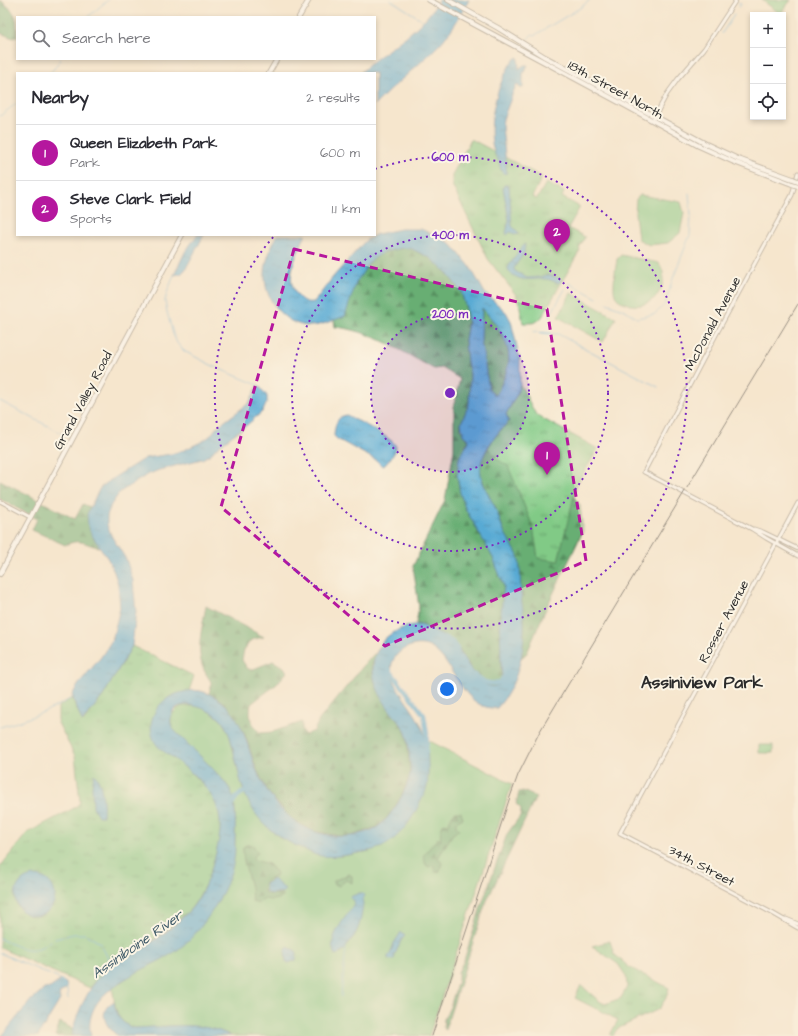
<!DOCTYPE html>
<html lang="en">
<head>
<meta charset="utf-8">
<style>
	body { margin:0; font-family:"Architects Daughter",sans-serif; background:#f2f2f3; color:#2b2b33 }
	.controls { position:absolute; right:12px; top:12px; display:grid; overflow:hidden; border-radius:0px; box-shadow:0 2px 6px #0003 }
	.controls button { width:36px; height:36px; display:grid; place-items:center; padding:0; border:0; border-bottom:1px solid #e1e1e2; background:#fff; color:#2b2b33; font:20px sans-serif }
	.you { position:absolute; left:447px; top:689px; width:14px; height:14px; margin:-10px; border:3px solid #fff; border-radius:50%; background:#1a73e8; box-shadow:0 0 0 6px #1a73e833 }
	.badge { display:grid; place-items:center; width:26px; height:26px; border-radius:50%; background:#b5179e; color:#fff; font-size:13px; font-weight:700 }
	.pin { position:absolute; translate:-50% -33px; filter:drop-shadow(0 1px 2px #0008) }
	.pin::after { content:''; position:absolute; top:21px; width:14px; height:12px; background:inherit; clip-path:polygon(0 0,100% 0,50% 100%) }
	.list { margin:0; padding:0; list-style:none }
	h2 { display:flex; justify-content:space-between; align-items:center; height:52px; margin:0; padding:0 16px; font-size:17px }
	h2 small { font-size:13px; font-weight:400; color:#7c7c81 }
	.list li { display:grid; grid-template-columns:26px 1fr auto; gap:12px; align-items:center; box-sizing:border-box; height:56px; padding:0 16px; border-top:1px solid #e1e1e2 }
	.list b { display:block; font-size:15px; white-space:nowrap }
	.list p { margin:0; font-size:13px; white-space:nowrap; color:#7c7c81 }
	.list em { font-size:13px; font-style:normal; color:#7c7c81 }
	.icon { flex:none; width:22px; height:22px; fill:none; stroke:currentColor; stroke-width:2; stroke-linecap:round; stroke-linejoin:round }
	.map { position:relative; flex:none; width:798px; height:1036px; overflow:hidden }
	.search { position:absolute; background:#fff; box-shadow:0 2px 6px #0003; left:16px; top:16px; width:360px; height:44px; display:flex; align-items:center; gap:10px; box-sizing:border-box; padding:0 14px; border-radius:0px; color:#7c7c81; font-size:15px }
	.panel { position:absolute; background:#fff; box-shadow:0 2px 6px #0003; left:16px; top:72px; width:360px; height:164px; border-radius:0px }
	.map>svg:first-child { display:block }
	.grass { fill:#81ca86; stroke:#567a58 }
	.forest { fill:url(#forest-firs); stroke:#4a6c4f }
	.park { fill:url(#park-tufts); stroke:#567a58 }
	.water { fill:url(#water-ripples); stroke:#426a80; fill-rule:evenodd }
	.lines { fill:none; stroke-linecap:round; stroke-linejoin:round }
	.stream { stroke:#59aad4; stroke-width:1 }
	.river { stroke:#59aad4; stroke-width:4.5 }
	.minor-casing { stroke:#90887c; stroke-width:5 }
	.major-casing { stroke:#90887c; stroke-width:6 }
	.minor { stroke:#fff; stroke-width:3 }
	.major { stroke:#fff; stroke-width:4 }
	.rail { stroke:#2b2b2b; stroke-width:1 }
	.major-bridge-casing { stroke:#90887c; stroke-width:6; stroke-linecap:butt }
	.major-bridge { stroke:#fff; stroke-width:4 }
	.marked { fill:none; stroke:#b5179e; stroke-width:3; stroke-dasharray:8 5; stroke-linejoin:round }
	.ring { fill:none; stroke:#7b2cbf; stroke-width:2; stroke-dasharray:2 4 }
	.labels { text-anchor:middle; stroke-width:4; stroke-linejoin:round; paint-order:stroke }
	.street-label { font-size:13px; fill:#2b2b2b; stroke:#fcf5e5 }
	.water-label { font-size:14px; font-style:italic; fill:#3b5766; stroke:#fcf5e5 }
	.district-label { font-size:17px; font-weight:bold; fill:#2b2b2b; stroke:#fcf5e5 }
	.centre { fill:#7b2cbf; stroke:#fcf5e5; stroke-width:2 }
	.ring-label { font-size:12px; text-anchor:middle; font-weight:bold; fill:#7b2cbf; stroke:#fcf5e5; stroke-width:4; stroke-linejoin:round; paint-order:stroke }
</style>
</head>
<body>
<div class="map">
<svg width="798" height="1036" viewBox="0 0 798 1036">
	<defs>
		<pattern id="forest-firs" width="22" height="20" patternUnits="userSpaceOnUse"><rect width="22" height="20" fill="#68ae73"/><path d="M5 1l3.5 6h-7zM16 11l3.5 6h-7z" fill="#568e5f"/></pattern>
		<pattern id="park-tufts" width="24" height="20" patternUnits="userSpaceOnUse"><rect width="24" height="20" fill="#81ca86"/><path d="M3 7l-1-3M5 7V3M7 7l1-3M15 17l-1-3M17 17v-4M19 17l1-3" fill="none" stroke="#6aa46e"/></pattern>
		<pattern id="water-ripples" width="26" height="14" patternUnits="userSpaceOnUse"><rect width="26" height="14" fill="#59aad4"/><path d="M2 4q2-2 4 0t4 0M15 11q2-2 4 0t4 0" fill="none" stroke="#4a8bac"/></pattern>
	</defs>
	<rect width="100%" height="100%" fill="#fcf5e5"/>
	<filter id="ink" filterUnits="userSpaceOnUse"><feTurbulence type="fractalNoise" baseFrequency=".025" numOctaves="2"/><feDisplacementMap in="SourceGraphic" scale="8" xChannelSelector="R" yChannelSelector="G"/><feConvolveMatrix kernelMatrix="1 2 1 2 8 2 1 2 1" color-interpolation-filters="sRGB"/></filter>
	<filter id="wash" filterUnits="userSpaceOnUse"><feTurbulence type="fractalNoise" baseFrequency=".012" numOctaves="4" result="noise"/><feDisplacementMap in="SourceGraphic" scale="16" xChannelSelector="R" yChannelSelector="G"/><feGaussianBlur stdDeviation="0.9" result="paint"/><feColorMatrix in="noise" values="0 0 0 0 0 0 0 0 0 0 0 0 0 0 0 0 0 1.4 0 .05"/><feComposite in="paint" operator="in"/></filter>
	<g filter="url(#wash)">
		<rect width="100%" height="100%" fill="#f6e6cd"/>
		<path class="grass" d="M762,0H791L781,13H779Z
			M640,195L681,202L684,213L680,233L668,243L649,245L638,239L635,213L636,199Z
			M621,255L659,263C674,286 649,314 625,303C621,301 617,300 615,295C612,288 616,267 617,259Z
			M571,293L616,318L603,342L558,317Z
			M182,706H195L201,707L215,715L221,720L229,733L244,793L278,836L316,855L342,856L370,851L428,773L426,739L512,784L429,1036H232C202,1021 166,1027 134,1028C114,1022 116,1005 112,988L125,979L231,872C235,855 239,804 230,790C225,780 215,772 208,764C196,752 185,741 173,729C168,719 172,711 182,706Z"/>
		<path class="forest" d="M0,0C17,13 17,16 17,37L13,38L0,33Z
			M403,248H410L430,258L446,272L461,292L466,308L468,323L465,340L467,362L470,374L469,404L461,423V430L469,441L466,445L457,475L460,493L465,508L493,558L504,586L500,620L501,665L502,677L499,686C478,695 467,654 454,645C444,637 432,632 422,625L416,624L419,607L413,566L445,500L454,450V404L460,379L442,368L434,369C402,352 371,330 335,327L334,320L345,316C351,297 358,268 376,256C384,251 394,250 403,248Z
			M482,308C494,323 513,343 508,365C506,375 500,385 497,395H494L489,389L481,341Z
			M494,438L565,523L574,497L580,505L583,531L544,613L527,653L520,659L523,643L524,619L521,603L518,558L505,534L495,506L490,500L483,481L480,471L481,464L483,457Z
			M0,480L75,519L83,504L90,507C84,521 92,535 99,547C93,547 87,543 81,542C75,541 70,543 65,545L32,530L37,519L0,499Z
			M206,606L264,637L251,640L244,650L242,660L247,668L251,670L273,661L284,667L287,672L277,684L251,704C248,717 252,724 260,733L272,732L302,722V731L305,735L314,731L319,720L369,659L374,654H376L372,665L373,675L376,685L388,708L401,724L407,736L410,775L401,797L390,815L377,827L351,836H339L313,831L294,821L287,814L269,793L258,773L244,732L224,703L209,693L212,684C209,678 204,672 202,665C196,647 203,624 206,606Z
			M523,791L536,797L485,905L445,1030L443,1027L444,1019L450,1007L458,980V972L464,960L481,906L507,834L520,816L521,809L516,804L519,792Z
			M456,812H461L463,818L456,822V826L459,829L452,835L438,858L442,863L440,871L435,872L433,865L429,867L426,865L423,856L435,841L439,843V842L437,839L438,838L441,841C440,833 440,830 444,823L448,824L453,814Z
			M248,844L253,845L258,853L253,857L254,860L269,864L277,873L275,877C267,879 262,883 264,892L267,894H282L284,896C277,901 271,900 263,899L259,903L252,901C251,897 252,892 251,888C248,874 242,861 243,847Z
			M349,874L352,876V883L346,880L339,886L333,883V881Z
			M60,1022L73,1029L72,1036H55Z"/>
		<path class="park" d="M471,139L542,177L532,197L537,199L546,183L564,192L562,197L580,207L568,228L585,237L579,248L580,250L542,317C536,324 531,323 523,323L519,302L516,295L488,259L452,185V175Z
			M520,384L536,415L598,449L577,484L558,561L538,558L533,527L508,466L497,459L488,448L494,438L509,421L506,414L517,394Z
			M132,646L194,676L189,691L169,697L161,749L176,759L208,789L218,807L221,828L219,843L208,879L197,900L190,910L171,926L137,952L109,966L90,988L0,948V867L27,833L76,807L80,802L75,756L58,723V707L72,698L83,722L103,696Z
			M759,745H773V753H759Z
			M610,941L614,954L629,967L669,988L666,998L659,1009L617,1029L613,1036L610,1035L618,1020L575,998L581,985L599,1001L605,1004L621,998L627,987L626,976L618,964L592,946Z"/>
		<path class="water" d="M439,0H469C459,18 449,36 434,50C415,69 393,85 375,105V73H360C368,66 375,59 384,53C405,37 426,23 439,0Z
			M518,57L519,69L524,65H528L523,74V88H520L517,84L516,85L503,119L502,126L507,173L504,174C499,170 501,165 498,160C484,138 494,96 505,74C509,67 511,60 518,57Z
			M504,185H507L509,186L512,226L519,233L517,235L510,232L507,235L506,233L509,220L503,188Z
			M401,229H421L445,240L450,243L469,265L485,293L506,312L511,321L520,360V384L517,394L506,414L509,421C498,432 484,449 481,464C478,479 489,495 495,507C499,516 501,526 506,535C510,542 515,549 518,556C521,567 520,582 521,593C521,602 524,611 524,620C525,651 518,685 497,708C453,712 451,627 406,648C395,653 389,664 392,675C399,698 422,716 426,740C428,755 429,772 427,787C426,791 424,795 422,799C413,818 401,837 382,847C373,851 362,852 353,854C341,856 328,858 316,855C311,853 306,850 301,848C274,836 256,821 245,794C241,785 239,774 237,765C233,750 231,733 222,721C213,710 180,696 172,713C170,720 170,723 173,729C189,746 207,761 222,779C225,783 229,787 231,791C237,804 235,828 235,842C235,848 235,855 234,860C229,890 201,934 176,951C147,971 80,989 91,1036H72C74,1016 93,978 110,966C118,960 130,957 139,951C156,940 175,926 189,911C205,895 218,853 220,831C223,798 197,776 173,758C168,754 160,750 156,744C146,728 152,708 168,698C177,692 194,688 204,692C241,705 244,738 256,769C267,796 290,825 319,833C330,836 345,838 356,835C362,833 371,831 376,828C390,820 408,789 410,773C411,769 408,740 407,736C404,725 395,718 389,709C376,691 367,670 378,649C380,644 384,639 388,636C395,631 409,624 418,625C423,625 428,628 433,631C441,635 449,638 455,645C465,657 480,694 499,685L502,677L501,665L500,620L504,586L493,558L465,508L460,493L457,475L459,458L469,441L468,438L463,435L461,423L469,404L470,374L467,362L465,340L468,323L466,308L461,292L446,272L430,258L410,248H403L384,252L376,257L368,264L356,283L345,316C334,320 321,326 309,326C283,325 263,298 265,273C265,260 272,247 277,235H306C297,252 283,280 298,296C303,302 307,303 314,302L333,277L366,240L377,234ZM482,308C495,322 513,345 508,366C506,375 501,386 496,395H494L489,389L481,341Z
			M197,235H204L185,270L181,274L174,275L185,252Z
			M524,244H525L524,253L514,268L515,271L527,278L539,277L547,275L559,278L562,281L558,283C554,282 550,279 546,279C530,278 522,284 508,271V267Z
			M258,385L267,396V402L263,411L248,424L217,447L211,454L202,459L159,470L147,475L120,492L111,505L107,516V525L112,537L126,559L133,580L136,612L132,646L103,696L82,722L72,695L80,682L101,657L112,640L120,608L118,584L114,572L108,559L91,534L88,525L87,514L100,488L113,478L145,458L171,454L184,450L203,441L210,436L217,427L249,403Z
			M347,415C355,420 396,439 396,447C396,453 388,461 385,465L382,466L376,460L337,439L334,436C335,426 336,416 347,415Z
			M94,774C103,783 104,803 103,816H98L93,807L92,786Z
			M15 896a20 20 0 1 1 40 0a20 20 0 1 1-40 0Z
			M273,879L285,889L284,892L271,894L266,892L265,884Z
			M359,893H362L364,895C362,911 362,924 353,938C351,941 348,943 347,946C344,951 341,954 335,955C325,938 347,918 354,903V900L351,899L350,897Z
			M401,932L405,936C399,941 399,949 394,955L395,958L392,960L388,959V956L390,954L394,943Z
			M288,947L296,951L297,953L296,960L289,963L286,962L285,951Z
			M61,980L66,983L67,988L59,994L60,1000L38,1036H2L31,1000L44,989L50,988Z
			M114,1001C115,1014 122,1025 134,1028C166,1027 202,1020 231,1036H119C110,1032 99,1017 107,1007C108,1005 112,1003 114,1001Z"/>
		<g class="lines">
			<path class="stream" d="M391,0L424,21
				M738,3L741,4L739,7
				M88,17L108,0
				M722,33L734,15
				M528,39L532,34L535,35L580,8L590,0
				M50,73L57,65L60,59
				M0,116L17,103
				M174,275L167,293L165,301L167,312L173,334L177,343L184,351L215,367L258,385
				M568,285L569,283L597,298
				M607,303L625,310L637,318L655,314L665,304L672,281L690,235L691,214L689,194
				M550,316L565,289
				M534,332L558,334L658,387
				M0,401L69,437
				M0,727C26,720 49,711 72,698
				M0,881V882
				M0,938L2,940C22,948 32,956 51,941
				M55,939L73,934H85L100,943L108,958L113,964
				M0,953L62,980
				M64,982L67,988L68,999
				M341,997L346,948"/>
			<path class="river" d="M445,638L452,642L457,649
				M389,669L424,715L427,733L426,752
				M474,675C482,682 489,685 500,683L503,678
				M231,807C234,799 240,792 249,791"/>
		</g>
	</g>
	<g filter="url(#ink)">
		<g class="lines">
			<g class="minor-casing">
				<path id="minor" d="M654,118L667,94L678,79L704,49L736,0
					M798,173L792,195L718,331L644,472L752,529L766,538L798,556
					M0,501L30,517
					M798,503L620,833L772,913L798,928
					M754,529L763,532L798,549
					M786,919L798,924"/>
			</g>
			<g class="major-casing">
				<path id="major" d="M429,0L628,107L699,146L734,162L792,184
					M448,0L498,28L545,57L706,144L738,159L793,179
					M299,17L309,0
					M269,73L277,59
					M0,574L182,235"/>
			</g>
			<use href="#minor" class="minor"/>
			<use href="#major" class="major"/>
			<path class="rail" d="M432,1036L509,800L518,775L540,731L798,304"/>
			<g class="major-bridge-casing">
				<path id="major-bridge" d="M793,179L798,181
					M792,184L798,186"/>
			</g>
			<use href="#major-bridge" class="major-bridge"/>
		</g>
	</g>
	<path d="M0 0H798V1036H0ZM294,249L547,309L586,561L385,646L221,507Z" fill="#f6e6cd" fill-opacity=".55" fill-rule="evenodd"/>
	<path class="marked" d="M294,249L547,309L586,561L385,646L221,507Z"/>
	<circle cx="450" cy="393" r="79" fill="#7b2cbf" fill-opacity=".12"/>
	<g class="ring">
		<circle cx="450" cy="393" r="79"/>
		<circle cx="450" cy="393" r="158"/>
		<path d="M375 169A236 236 0 1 1 275 235"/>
	</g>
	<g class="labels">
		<g class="street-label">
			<text transform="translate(616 89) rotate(29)" y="5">18th Street North</text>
			<text transform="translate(712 323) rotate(-62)" y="5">McDonald Avenue</text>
			<text transform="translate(82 400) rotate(-62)" y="5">Grand Valley Road</text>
			<text transform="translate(723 621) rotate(-62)" y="5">Rosser Avenue</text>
			<text transform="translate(702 865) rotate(28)" y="5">34th Street</text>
		</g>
		<g class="water-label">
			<text transform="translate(137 944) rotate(-35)" y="5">Assiniboine River</text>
		</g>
		<g class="district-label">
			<text x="702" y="688">Assiniview Park</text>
		</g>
	</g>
	<circle cx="450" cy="393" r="6" class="centre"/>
	<g class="ring-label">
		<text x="450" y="161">600 m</text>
		<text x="450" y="239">400 m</text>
		<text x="450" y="318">200 m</text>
	</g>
</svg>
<div class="controls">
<button>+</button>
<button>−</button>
<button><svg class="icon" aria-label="locate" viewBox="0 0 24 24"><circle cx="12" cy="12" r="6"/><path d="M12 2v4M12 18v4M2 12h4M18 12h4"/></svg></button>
</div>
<div class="you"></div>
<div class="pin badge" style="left:547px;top:475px">1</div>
<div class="pin badge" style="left:557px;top:252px">2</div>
<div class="search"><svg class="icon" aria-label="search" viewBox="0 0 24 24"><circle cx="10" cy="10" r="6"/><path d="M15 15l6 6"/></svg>Search here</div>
<section class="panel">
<h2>Nearby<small>2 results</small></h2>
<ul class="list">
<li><span class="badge">1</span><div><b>Queen Elizabeth Park</b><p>Park</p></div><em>600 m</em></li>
<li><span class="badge">2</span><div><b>Steve Clark Field</b><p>Sports</p></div><em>1.1 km</em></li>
</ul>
</section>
</div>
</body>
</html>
